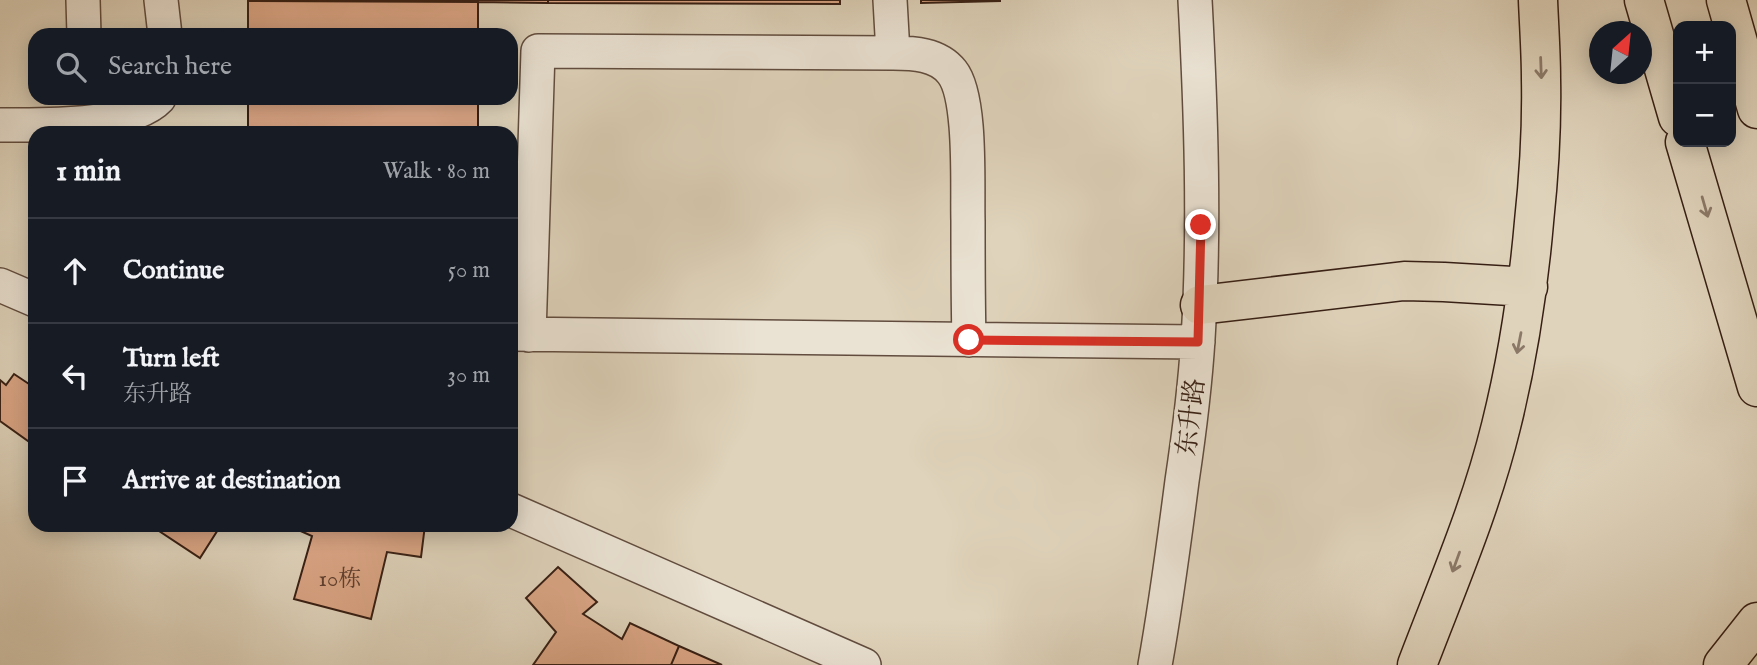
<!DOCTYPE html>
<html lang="en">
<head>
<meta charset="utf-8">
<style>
	body { margin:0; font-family:"IM FELL English","Noto Serif SC",serif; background:#20242c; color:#f1f3f6 }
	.controls { position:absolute; right:21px; top:21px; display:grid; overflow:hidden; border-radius:14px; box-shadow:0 4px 18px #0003 }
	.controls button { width:63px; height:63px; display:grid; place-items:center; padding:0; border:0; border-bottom:2px solid #363941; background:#171b24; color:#f1f3f6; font:35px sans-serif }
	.compass { position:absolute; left:1589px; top:21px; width:63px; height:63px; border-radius:50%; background:#171b24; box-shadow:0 4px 18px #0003; rotate:27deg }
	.stop { position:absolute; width:21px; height:21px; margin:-16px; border:5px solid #d93025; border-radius:50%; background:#fff }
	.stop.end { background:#d93025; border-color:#fff; box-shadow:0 2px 7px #0008 }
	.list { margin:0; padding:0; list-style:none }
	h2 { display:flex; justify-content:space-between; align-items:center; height:91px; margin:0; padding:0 28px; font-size:30px }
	h2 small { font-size:23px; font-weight:400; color:#9ea1a6 }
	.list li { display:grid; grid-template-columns:46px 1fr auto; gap:21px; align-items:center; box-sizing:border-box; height:105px; padding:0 28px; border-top:2px solid #363941 }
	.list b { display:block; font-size:26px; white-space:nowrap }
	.list p { margin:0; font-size:23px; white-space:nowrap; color:#9ea1a6 }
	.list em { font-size:23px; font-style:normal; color:#9ea1a6 }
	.icon { flex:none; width:38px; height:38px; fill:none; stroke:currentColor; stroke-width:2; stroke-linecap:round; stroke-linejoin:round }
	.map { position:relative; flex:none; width:1757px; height:665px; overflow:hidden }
	.search { position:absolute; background:#171b24; box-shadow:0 4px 18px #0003; left:28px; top:28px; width:490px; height:77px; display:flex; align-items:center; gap:18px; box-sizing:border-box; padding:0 24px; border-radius:21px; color:#9ea1a6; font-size:26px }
	.panel { position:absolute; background:#171b24; box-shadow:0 4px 18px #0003; left:28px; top:126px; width:490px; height:406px; border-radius:21px }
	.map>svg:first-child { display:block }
	.building { fill:#daa585; stroke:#371f14; stroke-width:2 }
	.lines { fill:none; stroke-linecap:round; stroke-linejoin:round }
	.minor-casing { stroke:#614c3e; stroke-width:36 }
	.trunk-casing { stroke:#371f14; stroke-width:41 }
	.minor { stroke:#eae2d3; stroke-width:33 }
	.trunk { stroke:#dfd3bb; stroke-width:38 }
	.oneway { stroke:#8b7968 }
	.route { stroke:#d93025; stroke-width:9 }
	.labels { text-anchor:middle; stroke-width:7; stroke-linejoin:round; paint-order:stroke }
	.number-label { font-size:23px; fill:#604030 }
	.street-label { font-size:26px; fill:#371f14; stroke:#eae2d3 }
</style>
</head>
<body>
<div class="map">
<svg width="1757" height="665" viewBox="0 0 1757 665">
	<rect width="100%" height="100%" fill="#dfd3bb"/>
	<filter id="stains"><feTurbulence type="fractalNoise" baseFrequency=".00286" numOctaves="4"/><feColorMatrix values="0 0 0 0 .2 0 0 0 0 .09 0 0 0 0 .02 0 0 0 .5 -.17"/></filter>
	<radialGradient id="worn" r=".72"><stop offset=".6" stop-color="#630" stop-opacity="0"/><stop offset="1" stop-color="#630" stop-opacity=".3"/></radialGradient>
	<path class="building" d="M248,0H548V3L478,2Z
		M548,0H840V4L548,3Z
		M921,0H1000V1L921,3Z
		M248,1L478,2V35H248Z
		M248,98H478V133H248Z
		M14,374L35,388V446L0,421V380L6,385Z
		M150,525H221L200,558Z
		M287,525H425L421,557L387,552L371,619L294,599L312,536Z
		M558,567L597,602L583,614L622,639L630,623L679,646L671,665H533L556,632L526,598Z
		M679,646L722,665H671Z"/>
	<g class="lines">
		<g class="minor-casing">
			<path id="minor" d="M83,0L84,35
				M161,0L165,35
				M890,0L893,53
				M0,125C39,125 131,128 159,98
				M0,285L35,300
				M511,334L1198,342
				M529,335L538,51L893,53C913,53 938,54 952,72C972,97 967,187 968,221C968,260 968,300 969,340
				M511,510L864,665
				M1155,665C1166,604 1174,543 1182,481C1189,434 1195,387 1198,339C1205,227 1201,112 1195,0"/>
		</g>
		<g class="trunk-casing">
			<path id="trunk" d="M1644,0L1678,117
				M1726,0L1757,109
				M1685,142L1757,387
				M1200,305L1404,281L1444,282L1528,287
				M1417,665C1447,586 1481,508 1501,426C1518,358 1528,291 1534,222C1539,175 1542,127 1541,79C1541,53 1539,26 1538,0
				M1723,665L1757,622"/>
		</g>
		<use href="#minor" class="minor"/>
		<use href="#trunk" class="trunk"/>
	</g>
	<defs><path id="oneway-shaft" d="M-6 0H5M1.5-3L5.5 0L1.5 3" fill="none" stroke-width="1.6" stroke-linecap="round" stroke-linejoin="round" transform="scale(1.75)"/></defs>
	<g class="oneway">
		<use href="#oneway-shaft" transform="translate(1541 68) rotate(88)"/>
		<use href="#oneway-shaft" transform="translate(1705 207) rotate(74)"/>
		<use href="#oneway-shaft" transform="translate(1519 343) rotate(101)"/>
		<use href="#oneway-shaft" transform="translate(1456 562) rotate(110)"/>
	</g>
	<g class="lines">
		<path class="route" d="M969,340L1198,342L1201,225"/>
	</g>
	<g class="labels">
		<g class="number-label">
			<text x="340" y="586">10栋</text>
		</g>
		<g class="street-label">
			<text transform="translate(1190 417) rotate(-83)" y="9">东升路</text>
		</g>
	</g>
	<rect width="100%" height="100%" filter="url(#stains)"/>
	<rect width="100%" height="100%" fill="url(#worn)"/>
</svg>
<div class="controls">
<button>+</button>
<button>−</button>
</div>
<svg class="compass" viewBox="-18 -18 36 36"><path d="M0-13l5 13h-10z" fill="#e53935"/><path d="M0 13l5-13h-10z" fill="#9ea1a6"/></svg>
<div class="stop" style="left:969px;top:340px"></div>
<div class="stop end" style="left:1201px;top:225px"></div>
<div class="search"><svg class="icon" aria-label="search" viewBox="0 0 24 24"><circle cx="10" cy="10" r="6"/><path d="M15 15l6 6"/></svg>Search here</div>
<section class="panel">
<h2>1 min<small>Walk · 80 m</small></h2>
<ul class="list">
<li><svg class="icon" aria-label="ahead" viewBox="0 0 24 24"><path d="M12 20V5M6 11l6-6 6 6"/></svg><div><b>Continue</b></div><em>50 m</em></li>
<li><svg class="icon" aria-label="left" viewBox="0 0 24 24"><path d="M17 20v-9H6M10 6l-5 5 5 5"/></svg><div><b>Turn left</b><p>东升路</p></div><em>30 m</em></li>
<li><svg class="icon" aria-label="arrive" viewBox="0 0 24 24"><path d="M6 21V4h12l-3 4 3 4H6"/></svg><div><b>Arrive at destination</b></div></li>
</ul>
</section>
</div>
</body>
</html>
